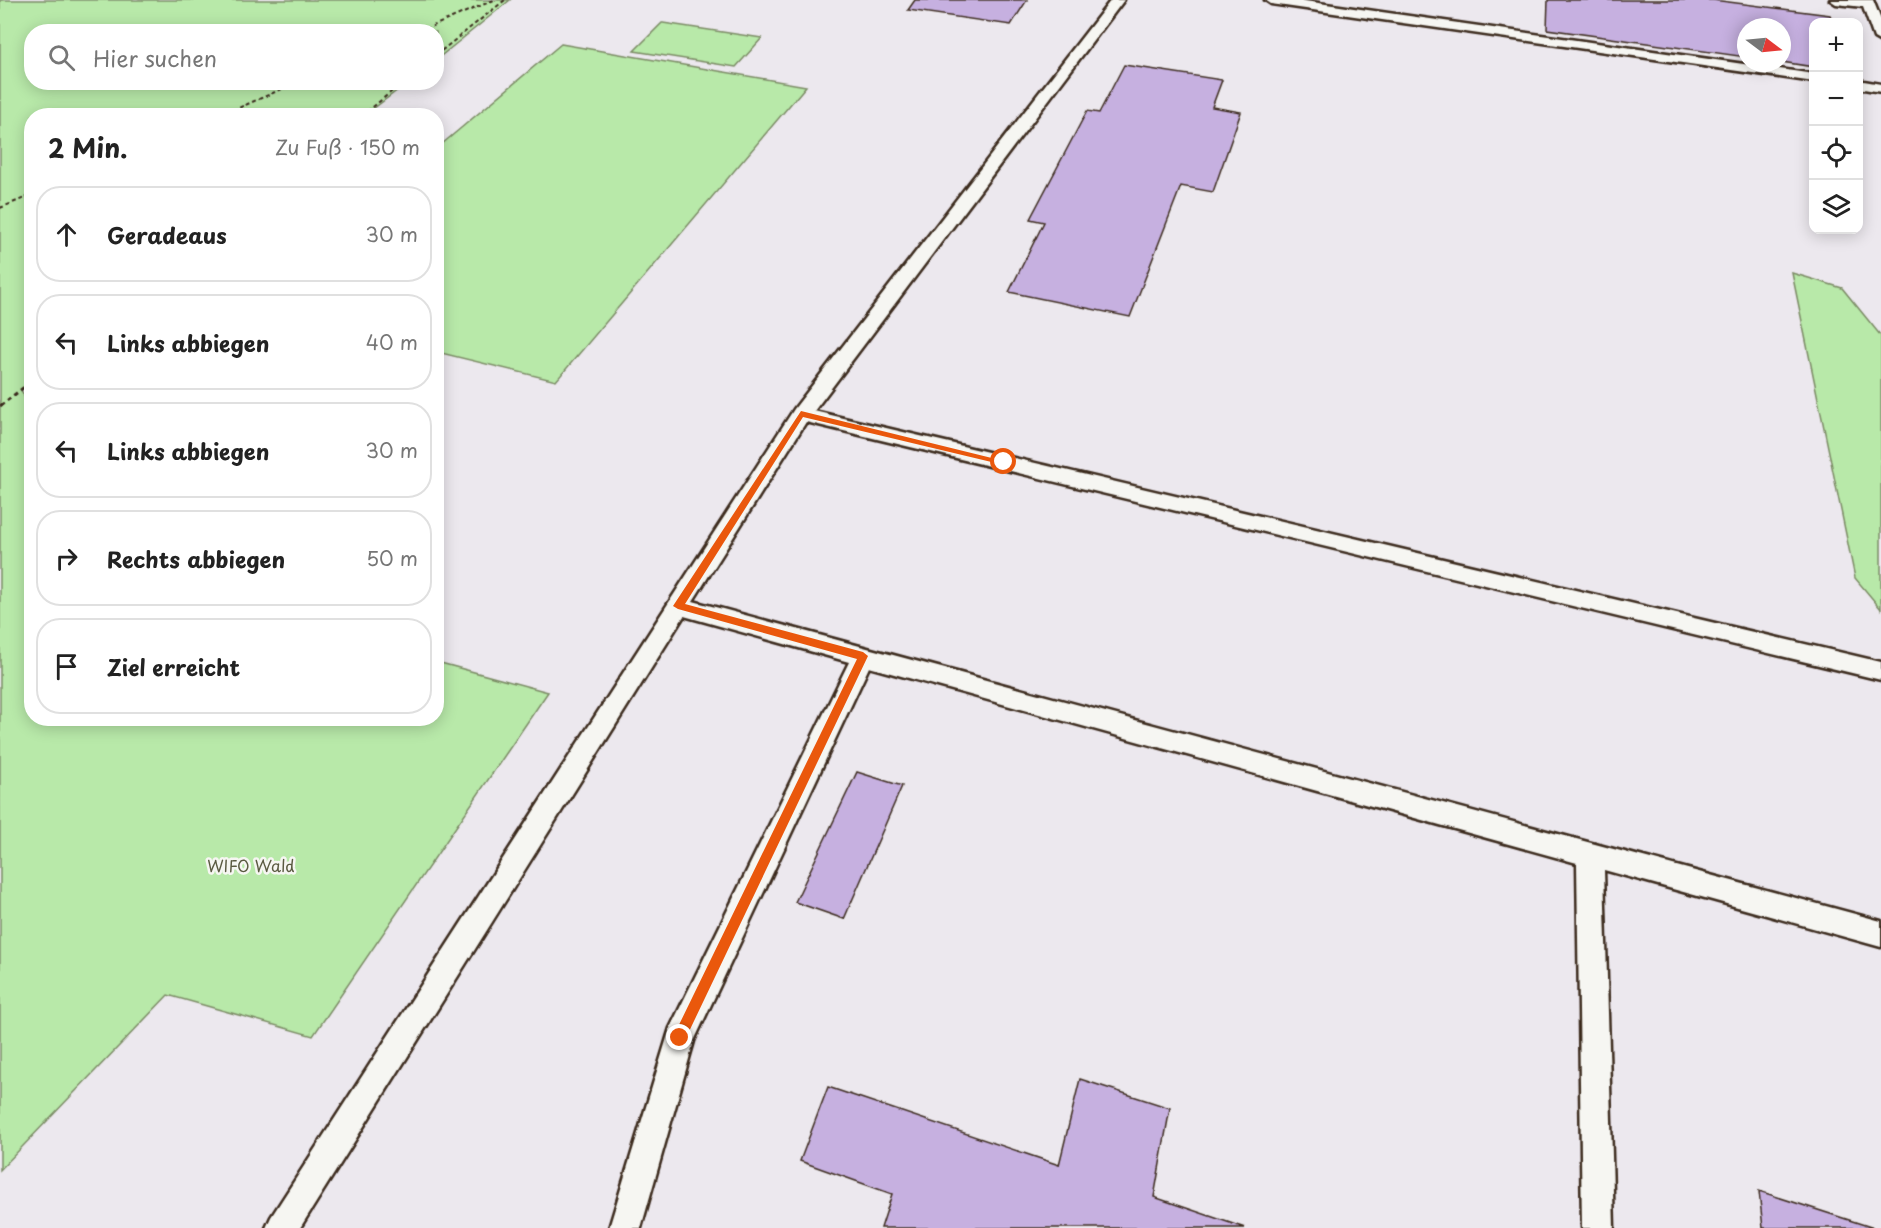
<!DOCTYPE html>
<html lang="de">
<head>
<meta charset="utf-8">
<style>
	body { margin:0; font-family:"Playpen Sans",sans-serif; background:#f6f6f6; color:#222 }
	.controls { position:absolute; right:18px; top:18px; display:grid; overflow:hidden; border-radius:12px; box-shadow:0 3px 15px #0003 }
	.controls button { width:54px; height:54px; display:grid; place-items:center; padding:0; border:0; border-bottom:2px solid #e0e0e0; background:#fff; color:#222; font:30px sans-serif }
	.compass { position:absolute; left:1737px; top:18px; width:54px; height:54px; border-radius:50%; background:#fff; box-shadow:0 3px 15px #0003; rotate:106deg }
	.stop { position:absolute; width:18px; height:18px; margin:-14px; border:4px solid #ea580c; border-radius:50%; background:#fff }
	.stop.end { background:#ea580c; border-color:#fff; box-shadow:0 2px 6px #0008 }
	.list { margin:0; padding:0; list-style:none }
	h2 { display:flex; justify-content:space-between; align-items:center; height:78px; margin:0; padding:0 24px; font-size:26px }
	h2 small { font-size:20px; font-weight:400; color:#767676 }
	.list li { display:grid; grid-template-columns:39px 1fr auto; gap:18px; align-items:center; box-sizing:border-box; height:96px; margin:0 12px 12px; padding:0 12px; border:2px solid #e0e0e0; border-radius:24px }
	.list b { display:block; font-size:22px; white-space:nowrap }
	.list em { font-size:20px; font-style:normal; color:#767676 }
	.icon { flex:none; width:33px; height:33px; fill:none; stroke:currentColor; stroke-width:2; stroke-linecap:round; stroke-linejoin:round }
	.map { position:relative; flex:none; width:1881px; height:1228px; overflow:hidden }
	.search { position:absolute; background:#fff; box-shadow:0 3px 15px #0003; left:24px; top:24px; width:420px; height:66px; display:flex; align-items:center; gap:15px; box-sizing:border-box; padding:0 21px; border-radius:24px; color:#767676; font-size:22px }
	.panel { position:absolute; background:#fff; box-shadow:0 3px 15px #0003; left:24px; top:108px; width:420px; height:618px; border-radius:24px }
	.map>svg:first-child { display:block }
	.green { fill:#b8e9a9; stroke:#7a8a64; stroke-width:1.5 }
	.building { fill:#c6b0e0; stroke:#3b2a1e; stroke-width:1.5 }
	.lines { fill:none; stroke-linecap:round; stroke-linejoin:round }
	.lane-casing { stroke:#3b2a1e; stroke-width:5 }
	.path-far1 { stroke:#3b2a1e; stroke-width:2; stroke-dasharray:4 3; stroke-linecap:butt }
	.path { stroke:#3b2a1e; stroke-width:3; stroke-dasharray:4.5 4; stroke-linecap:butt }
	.lane { fill:#f6f6f2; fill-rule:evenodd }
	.route { fill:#ea580c }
	.labels { text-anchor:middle; stroke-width:5; stroke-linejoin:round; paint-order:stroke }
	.park-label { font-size:16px; fill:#5a5a41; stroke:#f6f6f2 }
</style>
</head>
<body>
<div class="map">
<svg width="1881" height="1228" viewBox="0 0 1881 1228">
	<rect width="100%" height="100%" fill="#ece8ee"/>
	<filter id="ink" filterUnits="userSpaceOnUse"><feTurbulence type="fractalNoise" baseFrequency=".0167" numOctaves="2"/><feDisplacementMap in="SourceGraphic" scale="12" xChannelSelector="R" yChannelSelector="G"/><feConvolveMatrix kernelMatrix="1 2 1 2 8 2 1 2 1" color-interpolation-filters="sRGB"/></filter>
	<g filter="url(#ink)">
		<path class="green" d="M0,0H510L437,59L436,32H32V82L407,83L365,115L32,116V382L21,390L32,410V718H436L437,662L548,692L313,1036L168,995L0,1170Z
			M662,23H663L762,38L736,67L634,51Z
			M561,44L806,86L556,381L437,352L436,149Z
			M1792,273L1842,288L1881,336V609L1855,578Z"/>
		<path class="building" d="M915,0H1027L1011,25L908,10Z
			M1548,0H1713L1830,15L1833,22H1814V67L1782,62V27H1746V57L1547,29Z
			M1124,65L1222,80L1212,107L1241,112L1213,192L1181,186L1130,317L1009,292L1044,222L1030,219L1087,111L1099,113Z
			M857,772L902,786L844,919L795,902Z
			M1080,1079L1170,1108L1154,1197L1245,1228H881L892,1194L800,1161L828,1087L1059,1165Z
			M1759,1191L1874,1228H1763Z"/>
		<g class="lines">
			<g class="lane-casing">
				<path id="lane" d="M1111,0H1124L814,411L1881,662V680L806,422L693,601L1881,921V947L1604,870L1614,1228H1582L1577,863L869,667L694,1041L641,1228H609L670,1028L849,662L684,616L300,1228H266L271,1217L794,409Z
					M1265,0H1298L1814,74V82L1271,4Z
					M1830,0H1873L1881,20V42L1874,38L1863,7L1836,4Z
					M1858,80L1881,84V92L1858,88Z"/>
			</g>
			<path class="path-far1" d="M419,32L494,0
				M436,55L505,0
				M220,116L298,82
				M362,116L403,82
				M0,208L32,195"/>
			<path class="path" d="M0,406L32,381"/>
			<use href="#lane" class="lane"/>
		</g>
	</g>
	<path class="route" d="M801,411L1008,462L1004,465L803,417L685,604L863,652L868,656L684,1042L680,1044L673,1038L675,1033L857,659L678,609L673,606Z"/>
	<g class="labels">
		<g class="park-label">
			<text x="251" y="872">WIFO Wald</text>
		</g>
	</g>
</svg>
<div class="controls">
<button>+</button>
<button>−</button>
<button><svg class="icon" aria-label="locate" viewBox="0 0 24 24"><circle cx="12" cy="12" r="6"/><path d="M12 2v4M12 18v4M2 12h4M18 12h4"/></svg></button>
<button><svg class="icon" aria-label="layers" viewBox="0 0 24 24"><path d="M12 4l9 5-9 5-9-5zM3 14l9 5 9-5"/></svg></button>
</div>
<svg class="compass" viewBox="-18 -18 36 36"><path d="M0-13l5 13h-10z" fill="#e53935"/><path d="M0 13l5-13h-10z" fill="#767676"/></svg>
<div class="stop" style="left:1004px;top:462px"></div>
<div class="stop end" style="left:680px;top:1038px"></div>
<div class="search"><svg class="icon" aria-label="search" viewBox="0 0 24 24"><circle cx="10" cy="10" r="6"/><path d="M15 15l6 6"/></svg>Hier suchen</div>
<section class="panel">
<h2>2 Min.<small>Zu Fuß · 150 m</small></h2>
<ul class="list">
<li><svg class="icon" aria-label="ahead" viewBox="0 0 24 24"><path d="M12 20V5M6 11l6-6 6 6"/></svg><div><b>Geradeaus</b></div><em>30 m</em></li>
<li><svg class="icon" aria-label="left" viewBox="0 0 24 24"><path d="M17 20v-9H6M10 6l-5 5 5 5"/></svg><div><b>Links abbiegen</b></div><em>40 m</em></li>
<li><svg class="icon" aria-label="left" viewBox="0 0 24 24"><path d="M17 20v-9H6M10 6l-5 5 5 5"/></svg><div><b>Links abbiegen</b></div><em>30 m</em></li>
<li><svg class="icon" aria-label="right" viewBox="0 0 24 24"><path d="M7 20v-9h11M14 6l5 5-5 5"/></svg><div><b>Rechts abbiegen</b></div><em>50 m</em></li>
<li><svg class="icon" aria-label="arrive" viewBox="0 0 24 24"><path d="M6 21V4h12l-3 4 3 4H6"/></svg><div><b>Ziel erreicht</b></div></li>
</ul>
</section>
</div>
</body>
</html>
